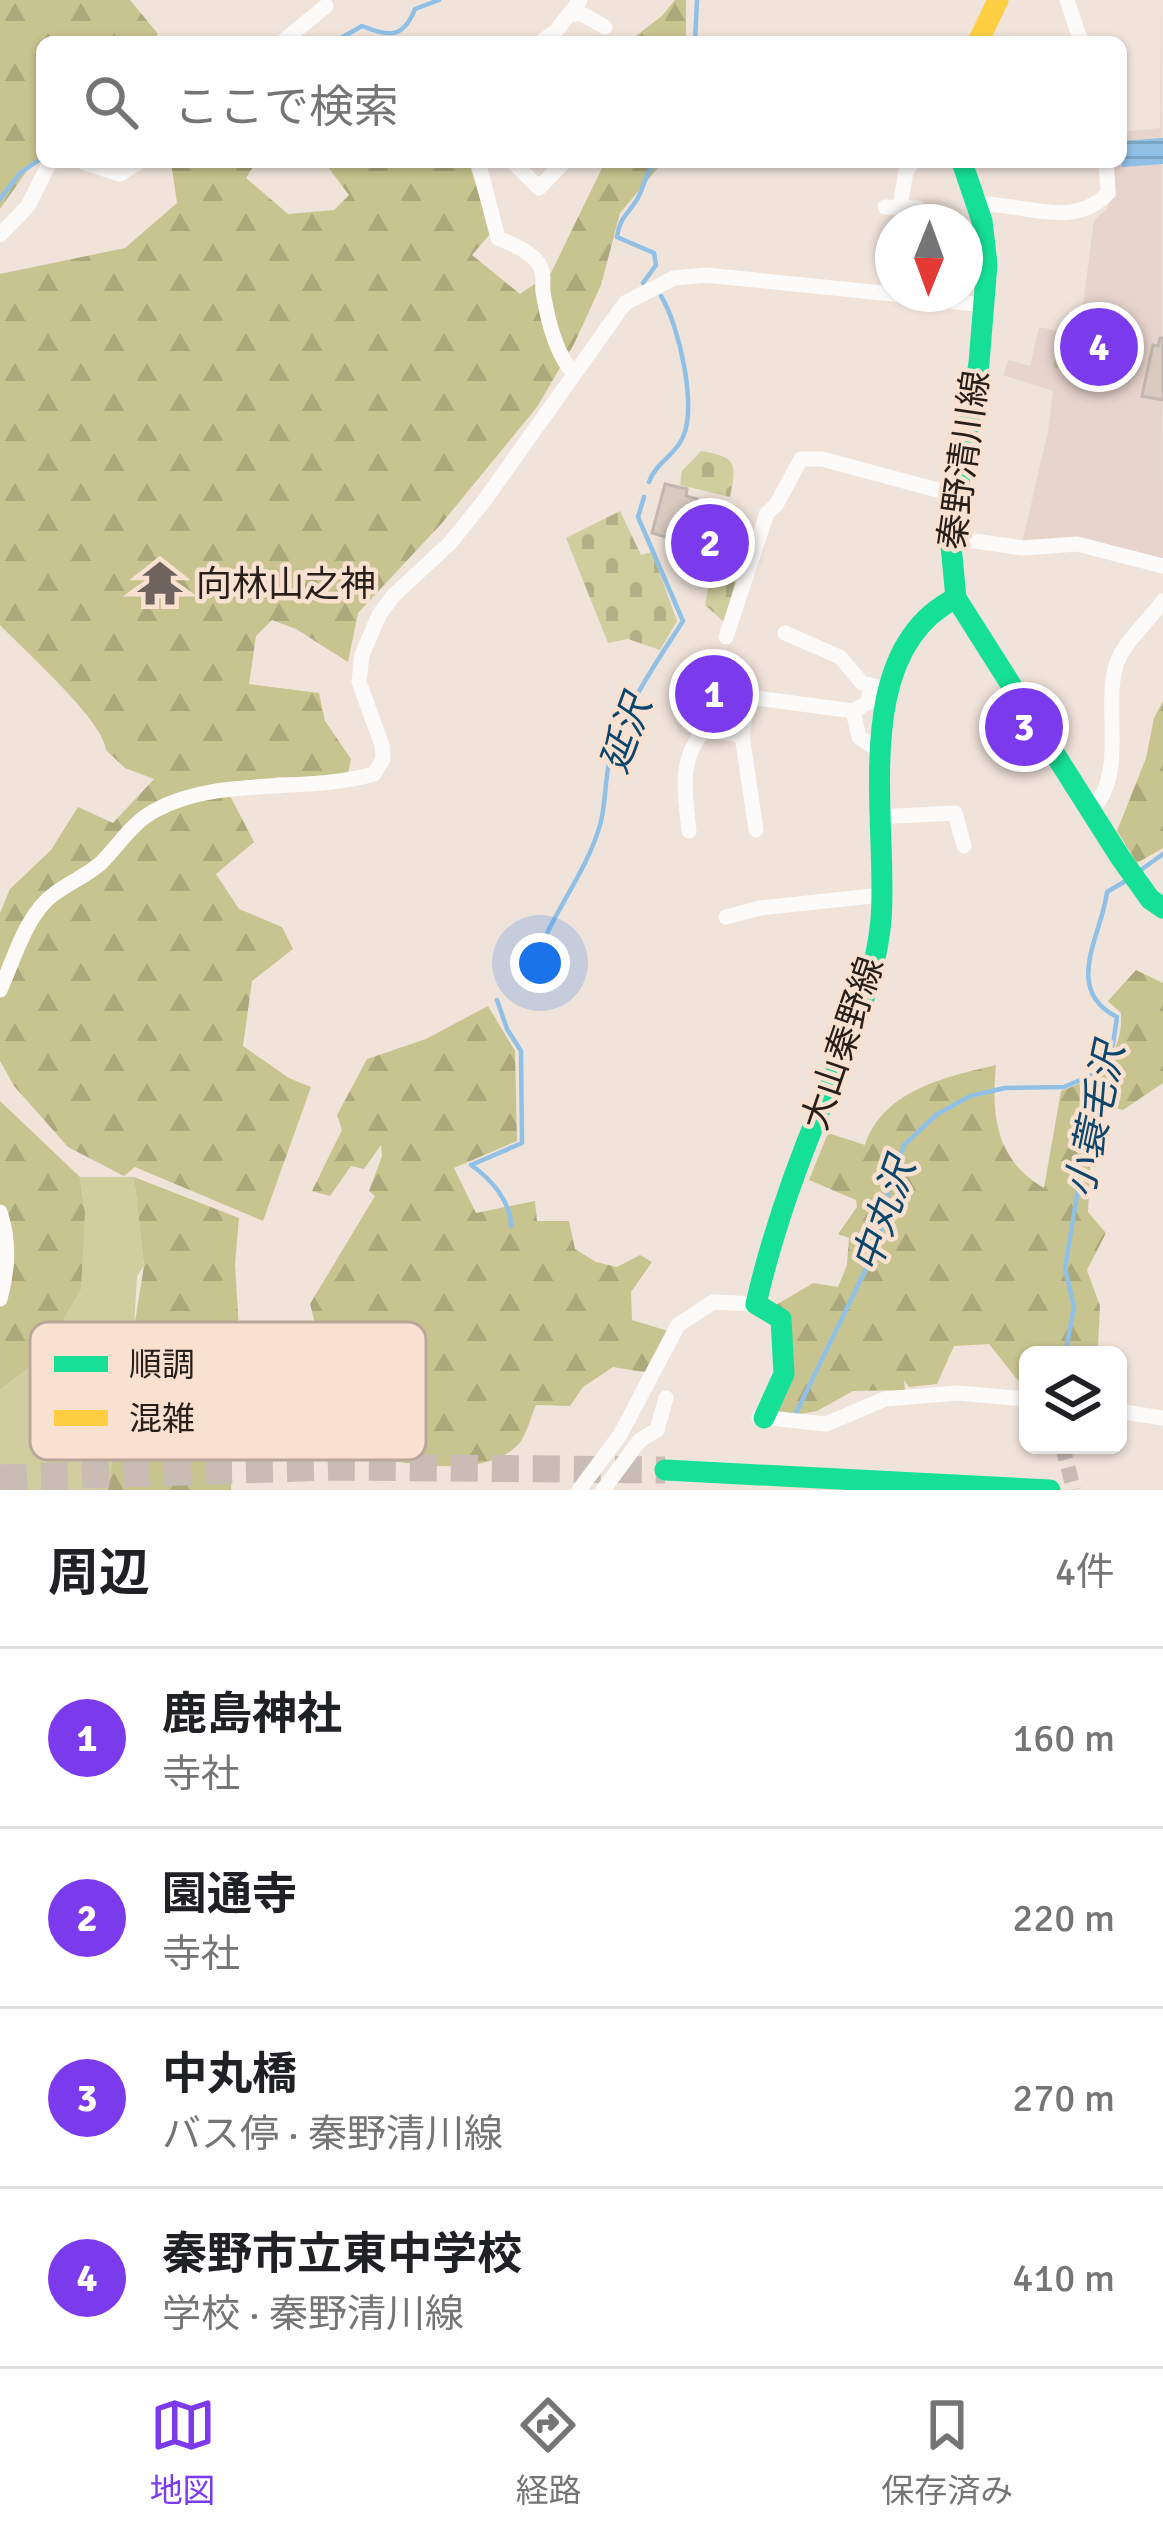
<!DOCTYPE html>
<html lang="ja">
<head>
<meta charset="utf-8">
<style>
	body { margin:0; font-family:Signika,"Noto Sans JP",sans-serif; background:#f2f2f2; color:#202124 }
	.controls { position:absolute; right:36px; bottom:36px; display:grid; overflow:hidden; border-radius:18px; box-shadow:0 3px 9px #0004 }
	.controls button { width:108px; height:108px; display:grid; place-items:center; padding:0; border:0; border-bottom:3px solid #e0e0e0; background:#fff; color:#202124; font:60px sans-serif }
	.compass { position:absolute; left:875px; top:204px; width:108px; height:108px; border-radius:50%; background:#fff; box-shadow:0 3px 9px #0004; rotate:181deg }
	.you { position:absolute; left:540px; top:963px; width:42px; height:42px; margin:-30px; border:9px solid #fff; border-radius:50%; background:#1a73e8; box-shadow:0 0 0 18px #1a73e833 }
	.badge { display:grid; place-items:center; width:78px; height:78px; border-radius:50%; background:#7c3aed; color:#fff; font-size:39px; font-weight:700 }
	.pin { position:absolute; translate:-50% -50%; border:6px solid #fff; box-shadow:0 3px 12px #0006 }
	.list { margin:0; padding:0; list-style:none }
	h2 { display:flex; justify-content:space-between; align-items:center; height:156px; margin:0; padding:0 48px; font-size:51px }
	h2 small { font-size:39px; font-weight:400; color:#757577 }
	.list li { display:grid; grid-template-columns:78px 1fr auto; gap:36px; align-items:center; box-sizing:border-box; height:180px; padding:0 48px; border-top:3px solid #e0e0e0 }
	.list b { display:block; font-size:45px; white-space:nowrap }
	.list p { margin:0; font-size:39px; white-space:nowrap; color:#757577 }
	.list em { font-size:39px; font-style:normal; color:#757577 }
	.icon { flex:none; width:66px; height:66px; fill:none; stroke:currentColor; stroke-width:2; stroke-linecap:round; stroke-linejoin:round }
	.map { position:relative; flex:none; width:1163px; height:1490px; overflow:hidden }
	.search { position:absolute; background:#fff; box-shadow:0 3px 9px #0004; left:36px; right:36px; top:36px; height:132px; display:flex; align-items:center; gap:30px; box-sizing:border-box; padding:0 42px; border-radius:18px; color:#757577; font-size:45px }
	.sheet { height:876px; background:#fff }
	nav { display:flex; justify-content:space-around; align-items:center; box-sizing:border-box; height:168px; border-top:3px solid #e0e0e0; background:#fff; font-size:33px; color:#757577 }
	nav a { display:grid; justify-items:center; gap:6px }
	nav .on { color:#7c3aed }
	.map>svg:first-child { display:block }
	.education { fill:#e7d4cc }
	.green { fill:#d0ce9f }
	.forest { fill:url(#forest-firs) }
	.cemetery { fill:url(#cemetery-stones) }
	.water { fill:url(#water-rules) }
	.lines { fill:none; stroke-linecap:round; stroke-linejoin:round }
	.stream { stroke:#90c0e6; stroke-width:4.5 }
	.building { fill:#dacbc1; stroke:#c1b7b0; stroke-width:3 }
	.street-tunnel { stroke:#c8bcb4; stroke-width:15; stroke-dasharray:15 8; stroke-linecap:butt }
	.highway-tunnel { stroke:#c8bcb4; stroke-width:27; stroke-dasharray:27 14; stroke-linecap:butt }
	.street { stroke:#fdfbf9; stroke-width:15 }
	.fast { stroke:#16e098; stroke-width:21 }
	.slow { stroke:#ffcf43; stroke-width:21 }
	.labels { text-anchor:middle; stroke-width:9; stroke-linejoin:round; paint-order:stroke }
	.street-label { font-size:36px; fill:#281f1a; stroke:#f9e1d1 }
	.poi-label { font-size:36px; fill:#281f1a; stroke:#f9e1d1; text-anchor:start }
	.water-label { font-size:39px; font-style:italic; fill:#0c466c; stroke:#f9e1d1 }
	.key { fill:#f9e1d1; stroke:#baa79a; stroke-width:3 }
	.key-label { font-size:33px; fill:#281f1a }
</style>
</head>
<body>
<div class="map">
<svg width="1163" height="1490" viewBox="0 0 1163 1490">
	<defs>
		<pattern id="forest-firs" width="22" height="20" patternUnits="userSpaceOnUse" patternTransform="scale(3)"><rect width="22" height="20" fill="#c7c490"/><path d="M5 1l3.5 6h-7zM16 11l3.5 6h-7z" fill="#aba87c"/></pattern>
		<pattern id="cemetery-stones" width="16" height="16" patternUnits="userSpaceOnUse" patternTransform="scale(3)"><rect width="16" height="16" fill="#d0ce9f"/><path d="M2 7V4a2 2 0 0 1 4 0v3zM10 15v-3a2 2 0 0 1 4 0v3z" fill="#b3b088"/></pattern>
		<pattern id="water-rules" width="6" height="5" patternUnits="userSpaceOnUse" patternTransform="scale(3)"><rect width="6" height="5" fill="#90c0e6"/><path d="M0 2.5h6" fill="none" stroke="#7ca5c5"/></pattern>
	</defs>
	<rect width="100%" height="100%" fill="#f0e3da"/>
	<path class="education" d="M1161,0L1163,559L1022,543L1048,431L1053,391L1003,375L1009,360L1030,366L1039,327L1074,335L1080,327L1094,220L1106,210L1111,198L1116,197L1114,162H1121V132L1160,128Z"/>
	<path class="green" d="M1059,346L1106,358L1100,380L1053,367Z
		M80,1177H134L144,1266L137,1276L133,1344L108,1490H0V1390L40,1359L85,1212Z"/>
	<path class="forest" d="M0,0H130L158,34L151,42H42V157L33,162L0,209Z
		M675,0H686V42H628L662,16Z
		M171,162H256L246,178L288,214L334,210L349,195L324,162L395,167L397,162L449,166L451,162H475L471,169L491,233L472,255L520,294L551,273L603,166L607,162H663L620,213L601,285L574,344L537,407L442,523L358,613L348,662L296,629L272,620L256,636L249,684L319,693L325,721L351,759L347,778L280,777L224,784L254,842L216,874L239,909L282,927L293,949L252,981L243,1046L289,1078L311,1087L263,1221L135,1167L124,1176L68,1147L14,1086L0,1061V913L10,889L51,850L78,807L113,823L154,779L125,768L106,750C104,721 23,649 0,625V274L125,248L177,203Z
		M1163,701V848L1137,863L1117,831L1146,758L1154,718Z
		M1136,970L1163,983V1083L1123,1110L1104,1105L1092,1125L1110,1134L1091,1154L1088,1212L1106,1233L1087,1270L1100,1306L1098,1346H1087L1083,1355H1028V1393L989,1344L954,1346L937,1384L909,1387L904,1380L905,1390L853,1391L817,1411L790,1416L769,1413L782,1380L771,1308L813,1283L838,1287L847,1265L849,1238L838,1234L857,1207L856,1200L809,1180L828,1133L865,1145C883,1090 946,1077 996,1065C991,1116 996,1160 1044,1188L1061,1091C1099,1077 1123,1056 1121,1013L1108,1001Z
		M488,1006L515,1051L517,1141L454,1168L476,1213L535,1201L537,1221H569L575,1249L596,1262L617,1267L640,1255L652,1262L631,1292L632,1320L668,1331L649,1373L613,1367L583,1387L570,1406L536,1405C531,1416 528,1430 521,1441C484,1490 361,1455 306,1442L323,1354L310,1304L375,1196L369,1191L382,1156L381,1145L364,1169L351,1166L330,1196L312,1191L342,1130L337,1115L367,1059L426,1039Z
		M0,1101L80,1177L85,1212L81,1289L40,1359L0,1390Z
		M134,1177L239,1218L235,1264L239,1330L222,1345C238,1353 244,1365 247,1382L210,1401L196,1440L232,1458L231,1490H108L144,1266Z"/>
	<path class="cemetery" d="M701,451C737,457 737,463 730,497L680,485L682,471Z
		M620,511L641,555L652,552L677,621L660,650L628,639L608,643L566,538Z
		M690,566L727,571L736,579L724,622L705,605L708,589Z"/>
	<path class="water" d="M1163,138V164L1122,167L1121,141Z"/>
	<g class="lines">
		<path class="stream" d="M334,42L362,26C389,37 403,39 415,9L439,0
			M695,42L697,0
			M0,199L20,173L42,158
			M643,283L656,265L654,253L617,237C619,219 627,215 636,201C645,188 644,174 655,162
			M649,482C656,462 675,456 683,437C697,405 679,325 661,296
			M1138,872L1163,854
			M531,976C546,918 585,878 600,825C607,801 604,775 612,751C628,703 656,663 683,621L638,517L644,497
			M497,1000L507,1029L521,1051L522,1143L471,1165C490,1178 511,1201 511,1226
			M1065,1355L1074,1307L1065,1268L1090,1117L1101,1071L1113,1044L1117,1017C1062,989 1102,935 1107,892L1124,882
			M796,1413L878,1244L889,1188L904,1145L936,1115L970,1096L1005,1088L1064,1087L1101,1071"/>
	</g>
	<path class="building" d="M1160,338H1163V400L1142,396L1153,345L1158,346Z
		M665,484L687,489L686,496L697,499L682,555L670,552L673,539L652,533Z
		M710,515L720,517L719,524L732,527L725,567L688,560L695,520L709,523Z
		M705,679L729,685L722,709L698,703Z"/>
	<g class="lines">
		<path class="street-tunnel" d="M1062,1445L1074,1490"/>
		<path class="highway-tunnel" d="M0,1478L332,1467L665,1470"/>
		<path class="street" d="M1067,0L1081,42
			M571,14H582L605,27
			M282,42L326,6
			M541,42L556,31L580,0
			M83,162L120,174L139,162
			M478,162L498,238C512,244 530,251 539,264C545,273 542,281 543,292C547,316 556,356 574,373
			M513,162L539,188L564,162
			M977,204C1023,202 1072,231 1108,193L1106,162
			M885,207L918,208
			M900,207L906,171L913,162
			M0,235L28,206L50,162
			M893,294L983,305
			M948,537L1022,548L1077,544L1163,566
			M785,633L840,657L862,683L889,690
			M726,637L767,513L776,505L801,459H822L956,495
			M871,688L867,703L853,711L859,737L877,749
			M1090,811C1127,777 1104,714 1115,669C1120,645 1149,621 1163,601
			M877,817L955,813L964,846
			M756,830L742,735L749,697L853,711
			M689,831C685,793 678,761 704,730L742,735
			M726,917L760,908L882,895
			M0,990C14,960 26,914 54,894C70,882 86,876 101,863C118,846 132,823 154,811C219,775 304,794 374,774L383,759L382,745L359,682L362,655L379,615L393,596L450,543L484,501L625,303L674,278L706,275L893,294
			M0,1212C10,1242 8,1269 0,1299
			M1118,1411L1163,1418
			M759,1417L826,1424L885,1399L957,1393L1028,1399
			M579,1490L620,1435L678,1325L713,1302L756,1304
			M603,1490L640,1440L657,1430L666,1398"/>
		<path class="fast" d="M962,162L982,221L987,264L979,363L950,535L956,598L1120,857L1150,899L1163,908
			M764,1418L784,1374L781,1319L756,1304C771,1238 793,1175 819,1112C844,1051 875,987 881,920C889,824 847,652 956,598
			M665,1470L1050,1490"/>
		<path class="slow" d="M978,42L998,0"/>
	</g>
	<defs>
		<g id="temple-bare" transform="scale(3.6)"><path d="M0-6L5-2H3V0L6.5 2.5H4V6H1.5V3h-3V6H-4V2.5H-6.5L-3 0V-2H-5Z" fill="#6e645d" stroke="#f9e1d1" stroke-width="2.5" paint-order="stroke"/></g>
	</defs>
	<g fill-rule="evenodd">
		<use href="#temple-bare" x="160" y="583"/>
	</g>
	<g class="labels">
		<g class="street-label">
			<text transform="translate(963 460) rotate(-82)" y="13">秦野清川線</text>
			<text transform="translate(842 1043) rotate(-71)" y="13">大山秦野線</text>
		</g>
		<g class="poi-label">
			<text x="196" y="596">向林山之神</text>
		</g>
		<g class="water-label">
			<text transform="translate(625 734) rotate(-70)" y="14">延沢</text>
			<text transform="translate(1094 1120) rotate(-78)" y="14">小蓑毛沢</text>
			<text transform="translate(883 1215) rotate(-71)" y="14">中丸沢</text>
		</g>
	</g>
	<rect x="30" y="1322" width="396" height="138" rx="18" class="key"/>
	<rect x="54" y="1356" width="54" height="16" fill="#16e098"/>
	<rect x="54" y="1410" width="54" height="16" fill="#ffcf43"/>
	<g class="key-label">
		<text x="129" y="1376">順調</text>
		<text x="129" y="1430">混雑</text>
	</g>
</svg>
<div class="controls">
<button><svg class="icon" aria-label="layers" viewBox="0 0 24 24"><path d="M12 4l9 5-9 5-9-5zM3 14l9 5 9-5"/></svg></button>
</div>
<svg class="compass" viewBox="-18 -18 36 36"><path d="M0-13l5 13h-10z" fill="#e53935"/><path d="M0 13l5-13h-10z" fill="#757577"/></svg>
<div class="you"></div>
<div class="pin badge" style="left:714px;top:694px">1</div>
<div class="pin badge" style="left:710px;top:543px">2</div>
<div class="pin badge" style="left:1024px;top:727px">3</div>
<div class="pin badge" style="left:1099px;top:347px">4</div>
<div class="search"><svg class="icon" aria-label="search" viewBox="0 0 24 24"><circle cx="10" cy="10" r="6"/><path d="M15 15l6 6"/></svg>ここで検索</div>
</div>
<section class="sheet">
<h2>周辺<small>4件</small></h2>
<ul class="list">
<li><span class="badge">1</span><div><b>鹿島神社</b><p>寺社</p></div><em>160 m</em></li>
<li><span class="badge">2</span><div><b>園通寺</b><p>寺社</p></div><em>220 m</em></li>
<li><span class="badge">3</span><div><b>中丸橋</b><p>バス停 · 秦野清川線</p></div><em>270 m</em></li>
<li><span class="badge">4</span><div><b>秦野市立東中学校</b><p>学校 · 秦野清川線</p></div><em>410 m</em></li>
</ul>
</section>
<nav>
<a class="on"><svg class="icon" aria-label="map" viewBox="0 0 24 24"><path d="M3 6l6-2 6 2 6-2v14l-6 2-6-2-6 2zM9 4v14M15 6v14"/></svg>地図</a>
<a><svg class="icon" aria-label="directions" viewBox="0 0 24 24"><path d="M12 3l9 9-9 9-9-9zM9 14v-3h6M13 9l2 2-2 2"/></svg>経路</a>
<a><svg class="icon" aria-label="saved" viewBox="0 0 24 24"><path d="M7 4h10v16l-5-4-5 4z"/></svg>保存済み</a>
</nav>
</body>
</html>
